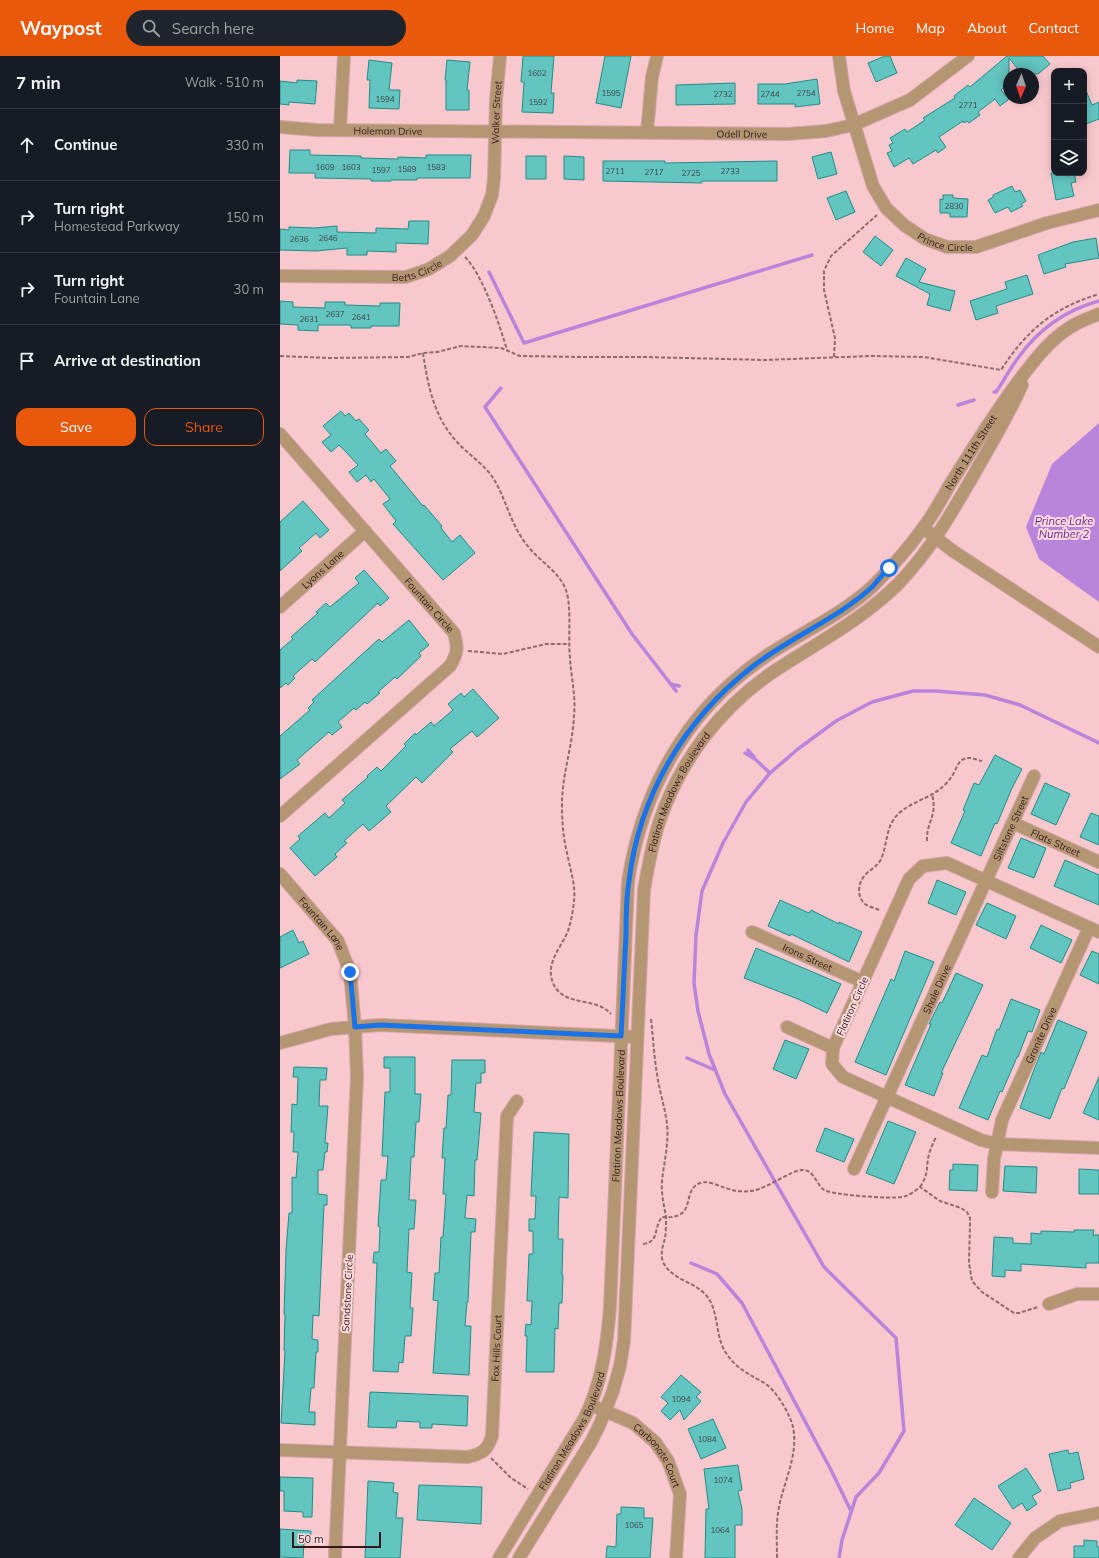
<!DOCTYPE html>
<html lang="en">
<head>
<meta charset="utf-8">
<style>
	body { margin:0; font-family:Mulish,sans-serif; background:#20242c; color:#f1f3f6 }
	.controls { position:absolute; right:12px; top:12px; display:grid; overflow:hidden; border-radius:8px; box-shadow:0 2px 10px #0003 }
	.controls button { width:36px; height:36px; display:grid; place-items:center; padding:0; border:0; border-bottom:1px solid #363941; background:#171b24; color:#f1f3f6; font:20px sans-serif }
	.compass { position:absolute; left:723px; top:12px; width:36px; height:36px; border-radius:50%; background:#171b24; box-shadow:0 2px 10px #0003; rotate:182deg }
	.scale { position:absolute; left:12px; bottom:10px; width:89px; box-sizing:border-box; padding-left:4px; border:2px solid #35181c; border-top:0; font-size:11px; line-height:14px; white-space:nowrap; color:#35181c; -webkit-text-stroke:3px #fcdade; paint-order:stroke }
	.stop { position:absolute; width:12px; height:12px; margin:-9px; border:3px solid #1a73e8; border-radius:50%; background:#fff }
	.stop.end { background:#1a73e8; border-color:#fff; box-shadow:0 1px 4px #0008 }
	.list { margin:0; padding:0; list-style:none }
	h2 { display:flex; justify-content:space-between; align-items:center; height:52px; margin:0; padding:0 16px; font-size:17px }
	h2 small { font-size:13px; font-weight:400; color:#9ea1a6 }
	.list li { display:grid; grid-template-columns:26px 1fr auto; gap:12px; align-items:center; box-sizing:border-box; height:72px; padding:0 16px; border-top:1px solid #363941 }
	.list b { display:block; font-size:15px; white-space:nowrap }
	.list p { margin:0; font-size:13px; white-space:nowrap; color:#9ea1a6 }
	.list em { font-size:13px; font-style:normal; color:#9ea1a6 }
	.actions { display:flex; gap:8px; padding:12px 16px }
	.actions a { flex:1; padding:9px 0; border:1px solid #ea580c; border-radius:12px; text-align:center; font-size:14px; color:#ea580c }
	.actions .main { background:#ea580c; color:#fff }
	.icon { flex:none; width:22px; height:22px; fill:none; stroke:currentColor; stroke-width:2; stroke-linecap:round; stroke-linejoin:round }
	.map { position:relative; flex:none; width:819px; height:1502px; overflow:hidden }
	header { display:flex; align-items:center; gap:24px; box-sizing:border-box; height:56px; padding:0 20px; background:#ea580c; color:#fff }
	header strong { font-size:19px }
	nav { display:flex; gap:22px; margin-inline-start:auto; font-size:14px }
	.search { width:280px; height:36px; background:#20242c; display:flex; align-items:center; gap:10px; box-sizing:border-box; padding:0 14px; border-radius:22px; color:#9ea1a6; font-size:15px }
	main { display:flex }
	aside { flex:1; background:#171b24 }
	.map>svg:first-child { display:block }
	.water { fill:#b984db }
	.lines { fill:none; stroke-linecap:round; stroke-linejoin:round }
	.stream { stroke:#b984db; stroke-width:3.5 }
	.building { fill:#62c5c0; stroke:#1f8d89 }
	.minor-casing { stroke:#d2a5aa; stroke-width:14 }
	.tertiary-casing { stroke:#d2a5aa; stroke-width:14 }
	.path { stroke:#8f696d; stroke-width:2; stroke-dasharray:4 2; stroke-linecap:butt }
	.minor { stroke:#b49673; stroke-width:12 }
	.tertiary { stroke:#b49673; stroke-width:12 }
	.route { stroke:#1a73e8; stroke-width:5 }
	.labels { text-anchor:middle; stroke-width:4; stroke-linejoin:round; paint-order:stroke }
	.number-label { font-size:8px; fill:#404345 }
	.street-label { font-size:10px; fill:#35181c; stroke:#fcdade }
	.water-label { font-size:11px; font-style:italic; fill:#68258b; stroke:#fcdade }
</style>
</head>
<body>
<header>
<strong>Waypost</strong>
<div class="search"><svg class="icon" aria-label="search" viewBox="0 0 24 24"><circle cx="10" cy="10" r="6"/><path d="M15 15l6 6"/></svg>Search here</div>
<nav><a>Home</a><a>Map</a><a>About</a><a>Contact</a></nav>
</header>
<main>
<aside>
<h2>7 min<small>Walk · 510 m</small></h2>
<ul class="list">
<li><svg class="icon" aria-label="ahead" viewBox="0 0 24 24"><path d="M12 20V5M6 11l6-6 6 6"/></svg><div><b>Continue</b></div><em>330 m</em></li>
<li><svg class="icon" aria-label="right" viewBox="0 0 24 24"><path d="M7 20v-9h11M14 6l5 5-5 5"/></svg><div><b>Turn right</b><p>Homestead Parkway</p></div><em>150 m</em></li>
<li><svg class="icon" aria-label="right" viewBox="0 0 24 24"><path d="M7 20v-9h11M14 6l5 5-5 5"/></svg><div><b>Turn right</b><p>Fountain Lane</p></div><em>30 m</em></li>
<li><svg class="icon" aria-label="arrive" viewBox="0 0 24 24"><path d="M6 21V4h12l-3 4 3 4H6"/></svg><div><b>Arrive at destination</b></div></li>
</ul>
<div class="actions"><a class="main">Save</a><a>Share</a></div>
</aside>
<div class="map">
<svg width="819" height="1502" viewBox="0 0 819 1502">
	<rect width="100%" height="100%" fill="#f9c8cd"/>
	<path class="water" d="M819,367V546L759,503L746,471L772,408Z"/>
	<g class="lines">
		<path class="stream" d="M209,216L244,287L532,199
			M221,332L205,351L352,578L396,635
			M714,336H716C724,325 730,312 738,302C758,274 786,254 819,245
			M678,349L694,344
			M391,628L399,630
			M468,694L474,701
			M465,697L475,703L490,717L466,746L443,787L422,835L416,879L414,927L418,955L429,998L445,1038L544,1211L616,1282L624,1375L599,1417L576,1441L562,1484L559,1502
			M490,717L518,693L556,665L592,646L633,635H655L705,639L740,649L819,687
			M407,1002L435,1014
			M411,1207L437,1218L462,1247L551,1414L571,1455"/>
	</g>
	<path class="building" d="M243,0H274L271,37H274L273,57L242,56L244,26H241Z
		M325,0H351L341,52L316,47Z
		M605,0H610L617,17L596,26L588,7Z
		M727,0H763L770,8L758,18H742L729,2V27L721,34L729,43L720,50L715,43L698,56L700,59L689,67L687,65L684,67L683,65L659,81L666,91L658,97L656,94L633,108L629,102L614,111L607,97L612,95L609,89L613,87L610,82L625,73L627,76L645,64L643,62L675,42L674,40L688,29L690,31Z
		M89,4L112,7L109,34H120L119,53L89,52L90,24H87Z
		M167,4L190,6L187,34H189V54H166V24H165Z
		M537,23L540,48L515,51V48H478V28H505Z
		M17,24L37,25L35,48L9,46V49L0,48V25L17,27Z
		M455,27V48L396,49V29Z
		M804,30L812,49L819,46V63L806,68L804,63Z
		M10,94H30V99L81,100V102L118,103V101L146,102V99H191L190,122H137V124H111V125H91V123L35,122V117H9Z
		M551,96L557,118L538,123L532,101Z
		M246,100H266V123H246Z
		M284,100L304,101V124L284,123Z
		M323,105H385V107L497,105V125H422V127L323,125Z
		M771,117H794L796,126L791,127L794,140L776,144Z
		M732,130L735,136L740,134L746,145L741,148L743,150L731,156L728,151L715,157L708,144L713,141V139Z
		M566,135L575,156L556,164L547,142Z
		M663,139H673V142L688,143L687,161H670V157H660V143L663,144Z
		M129,165H149L148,188L116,187V196L87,195V199H67V192L36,195L0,194V173L9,174V171L34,172L57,170V176L96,177V172L128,173Z
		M595,180L613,194L601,210L583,196Z
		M816,182L819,202L785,208L786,211L764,218L758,199L793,186Z
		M626,202L646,213L639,226L675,235L670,255L647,249L650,238L616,220Z
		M747,219L753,238L716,250L718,257L696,264L690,245L727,233L725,226Z
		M0,245L13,246V251L45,252V246H65V249L100,250V247H120L119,270H91V272H71V269H38V275L18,274V269L0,268Z
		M61,355L65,360L69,357L76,365L79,363L89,374L85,378L101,397L106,393L116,405L110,410L143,450L144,449L162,470L161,472L172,486L180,479L195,497L163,524L113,468L116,465L103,448L110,443L94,423L91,426L86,419L77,426L69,416L78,409L65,395L59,389L51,396L42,386L51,379L43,370Z
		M23,445L49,474L40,482L36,477L19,492L22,495L0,515V466Z
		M84,514L109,542L100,550L98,547L35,606L32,603L13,620L15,622L8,629L6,627L0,632V594L13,583L11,581L38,557L36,556L46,547L50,551L79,527L75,522Z
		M129,564L149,589L139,597L141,600L117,623L115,621L98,636L100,637L87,648L85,646L76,654L74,652L58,666L62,671L52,679L49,676L17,704L20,708L0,723V680L30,654L28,652L34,646L32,644L78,602L99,583L102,586Z
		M193,633L219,662L197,681L192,675L170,693L173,696L142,727L136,721L106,750L111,756L89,775L83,768L64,785L67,787L55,798L57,801L35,820L10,792L20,783L18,780L45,757L49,762L65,747L62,744L88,721L87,720L97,711L101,715L126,690L124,688L135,677L136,679L151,666L154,670L173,654L168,648L181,637L184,641Z
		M715,699L742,713L732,732L717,768L715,767L701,800L671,787L685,755L683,754L694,727L699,729Z
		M765,727L790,738L776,769L751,758Z
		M811,757L819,760V789L800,781Z
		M741,782L766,792L754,822L728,812Z
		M785,804L819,819V849L774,830Z
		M657,824L686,836L676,859L648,847Z
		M500,844L529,857L531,854L559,868V866L582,876L569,906L511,878L510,880L488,870Z
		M707,847L736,860L726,883L696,869Z
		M761,869L792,884L781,907L750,892Z
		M13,874L19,887L23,885L29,898L0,912V881Z
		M476,892L561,928L547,957L518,943L464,922Z
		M625,895L654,906L606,1019L575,1006L611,923L614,925Z
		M812,895L819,898V928L800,919Z
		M676,917L703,929L661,1017H663L654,1040L625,1029L651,968H649L660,946L662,947Z
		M731,943L760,954L752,976L748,975L738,1001H737L722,1036L720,1035L708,1064L679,1052L702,999L707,1001L717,973L719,974Z
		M778,964L807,976L784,1033L782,1032L770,1063L740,1052L752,1019L761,996L764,998Z
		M505,984L529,993L516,1023L493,1013Z
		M104,1001H135V1038H141L139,1066H136L134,1101H131L129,1144H136L134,1173H129L127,1216L132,1217L130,1252H133L131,1280H125L123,1307L119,1306L118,1316L93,1315L97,1207H93L94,1196H99L100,1171L98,1170L101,1124H106L108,1100H102L105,1036H110V1012H104Z
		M172,1004H205V1017H201V1027H196L194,1056L201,1057L197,1104H195L194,1140L187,1139L185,1162L196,1163L195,1176H191L188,1246H187L185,1270H191L189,1319L153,1317L158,1245L153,1244L155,1217H159L161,1181H163L166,1138H163L165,1102H162L164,1072H166L168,1039H171Z
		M14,1011L47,1012L46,1024H40L39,1050H48L45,1087H48L47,1096H45L43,1114H38V1138L47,1139V1149H44L39,1260L33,1259L32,1283L38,1284V1296H36L34,1332H31L29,1356H35V1369L1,1367L5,1295L4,1294L5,1258H4L6,1194L9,1157H12V1121L16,1122L18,1096H13L14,1076H11L12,1048L17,1049L18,1021H13Z
		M819,1021V1064L803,1057Z
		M608,1065L636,1076L614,1128L586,1117Z
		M545,1072L574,1083L564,1106L536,1095Z
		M254,1076L289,1078L288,1142L279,1141L278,1183H283L282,1219H283L282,1247H279L278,1273L275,1272L274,1316H246L247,1280H245L246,1268L251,1269L252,1245H247L249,1198H253V1175H249V1163H255L256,1140H251Z
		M673,1108L698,1109L697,1135L669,1134L670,1114H673Z
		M725,1110L757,1111L756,1137L723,1135Z
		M799,1113L819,1114V1138H799Z
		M794,1174H814L813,1179H819V1207H806V1212L741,1208V1215L725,1214V1221L712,1220L714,1181L733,1182V1187L751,1188V1177L761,1178V1175L794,1176Z
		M401,1319L421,1336L416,1341L421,1345L404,1364L400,1354L390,1364L381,1355L388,1347L381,1341Z
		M90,1336L188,1340L187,1370L152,1368V1372H140V1366L117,1365L116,1372L88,1371Z
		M433,1363L446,1392L421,1403L408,1373Z
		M788,1394L789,1398L798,1396L804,1423L790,1427L791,1432L778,1435L769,1398Z
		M458,1409L462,1434L458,1435L462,1453V1469H455V1502H425L426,1453H429L424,1413Z
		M746,1412L761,1435L752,1440L757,1448L747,1455L742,1447L733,1453L718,1430Z
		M0,1421L33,1422L32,1461H23V1456L4,1455V1435H0Z
		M88,1425L114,1427L113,1436L118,1437L116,1462H123L120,1502H85Z
		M139,1429L202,1431L201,1468L137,1464Z
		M694,1442L731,1467L712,1494L675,1469Z
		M341,1451L364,1452V1462H373L370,1502H326L327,1490L336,1491L337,1458H341Z
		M0,1473L31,1475L30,1487H24L23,1502L0,1501Z
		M804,1484L817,1485V1491H819V1502H794V1490H804Z"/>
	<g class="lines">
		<g class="minor-casing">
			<g id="minor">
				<path id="s1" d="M559,0L564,35L593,130L606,152L624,169L645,183L667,191H696L767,167L819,154"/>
				<path id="s2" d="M0,71L37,74L508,78L546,75L573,69L630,44L688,0"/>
				<path d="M60,73L64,0"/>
				<path d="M367,76L372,21L377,0"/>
				<path id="s3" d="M0,220L126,221L149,213L170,200L192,179L204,160L212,139L214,122L216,44L220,0"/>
				<path id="s4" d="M0,378L174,577C178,591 178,597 170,610L0,760"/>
				<path d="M643,472L673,495L819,591"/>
				<path id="s5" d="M0,551L85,475"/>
				<path id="s6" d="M733,767L819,806"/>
				<path id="s7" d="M0,818L58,885L70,916L75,971L77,1021L55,1502"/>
				<path id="s8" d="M472,876L583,926"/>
				<path d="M819,876L667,807L643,810L629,823L553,992L552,1008L563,1021L701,1084L717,1088L819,1092"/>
				<path d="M507,971L553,992"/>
				<path d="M0,987L51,973L100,969L357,981"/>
				<path id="s9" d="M574,1113L754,720"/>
				<path id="s10" d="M712,1136L714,1103L722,1064L809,872"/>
				<path d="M769,1248L797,1238H819"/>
				<path id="s11" d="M311,1349L353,1367L375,1386L388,1405L400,1438L396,1502"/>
				<path id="s12" d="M0,1394L188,1401C203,1397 207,1395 212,1380L227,1060L237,1045"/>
				<path d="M739,1502L755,1482L780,1465L819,1457"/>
			</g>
		</g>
		<g class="tertiary-casing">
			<g id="tertiary">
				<path id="s13" d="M219,1502L305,1361C322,1326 327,1289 330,1251L348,826C357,766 379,711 417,663C439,636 468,611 497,593C529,573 565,556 593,530C609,514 630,490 643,472C653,459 661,444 669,430C693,392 716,354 743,319C755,304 767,288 782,277C793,268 806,263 819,258"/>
				<path id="s14" d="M239,1502L311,1386L320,1368L333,1335L340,1310L344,1285L364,834C368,811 372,787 380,764C400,705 440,652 493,616C535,588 582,564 618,528C651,494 674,453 697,413C713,385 729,358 742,329"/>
			</g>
		</g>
		<path class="path" d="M185,201C203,219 220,270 227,294
			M143,297C148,330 154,362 178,387C188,398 202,407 211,419C226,440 229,467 247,489C260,507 284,517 288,542C291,562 288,582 290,602C291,621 296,639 294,659C293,689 282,718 282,748C282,765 283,781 287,797C290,813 296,829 294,845C293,855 291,866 288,875C281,892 265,907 273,927C284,952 315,940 331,958
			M0,300L50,302L128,301L143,297L157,296L181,290L221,292L240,300L301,301H366L484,304L591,300L644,301L721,314C747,274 773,252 819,238
			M554,301L555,282L544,234V215L551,200L597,159
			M188,595L223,598L266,588H289
			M647,785C646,765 658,761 652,738
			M599,854C595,852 589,851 585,848C576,840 578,826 586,818C591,813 598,810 601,803C606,792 606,779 611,768C621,748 643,746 660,733C664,730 669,725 672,720C676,714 678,705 684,703C690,700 696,704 702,705
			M371,963C373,981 374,1000 377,1018C379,1034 385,1051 387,1068C389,1088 384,1106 382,1125C381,1138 384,1149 386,1161C386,1168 386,1176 385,1182C383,1190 380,1197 383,1206C391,1223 412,1225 425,1238C440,1254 434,1279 446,1297C456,1313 471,1319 486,1328C497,1336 510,1358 513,1371C519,1401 502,1428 498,1457C496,1471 497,1487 497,1502
			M640,1131C648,1119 646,1116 648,1103C649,1095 653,1088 656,1081
			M363,1188C380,1186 373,1172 382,1161C419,1164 400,1135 420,1127C429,1124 438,1130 446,1132C454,1135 462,1136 470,1135C486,1134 512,1113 523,1114C534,1114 536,1128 544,1134C552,1139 611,1143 622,1141C629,1140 635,1135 640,1131L660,1145L681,1152L687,1156L690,1162V1168L689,1207L692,1225L702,1236L734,1257H739L758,1251
			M211,1402L231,1422L248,1433"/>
		<use href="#minor" class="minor"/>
		<use href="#tertiary" class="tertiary"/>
	</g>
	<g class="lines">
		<path class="route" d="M70,916L75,971L100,969L341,980C343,947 344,913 346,880C346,862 346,843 349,825C359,740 404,664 472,611C510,581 558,563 593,530C598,524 603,518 609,512"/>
	</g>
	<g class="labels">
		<g class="number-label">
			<text x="257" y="20">1602</text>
			<text x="331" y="40">1595</text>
			<text x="526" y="40">2754</text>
			<text x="443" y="41">2732</text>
			<text x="490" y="41">2744</text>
			<text x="105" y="46">1594</text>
			<text x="258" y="49">1592</text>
			<text x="688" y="52">2771</text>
			<text x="45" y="114">1609</text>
			<text x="71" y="114">1603</text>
			<text x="156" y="114">1583</text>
			<text x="127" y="116">1589</text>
			<text x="101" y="117">1597</text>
			<text x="335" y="118">2711</text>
			<text x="450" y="118">2733</text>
			<text x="374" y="119">2717</text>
			<text x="411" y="120">2725</text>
			<text x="674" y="153">2830</text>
			<text x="48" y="185">2646</text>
			<text x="19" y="186">2636</text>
			<text x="55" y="261">2637</text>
			<text x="81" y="264">2641</text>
			<text x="29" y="266">2631</text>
			<text x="401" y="1346">1094</text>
			<text x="427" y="1386">1084</text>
			<text x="443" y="1427">1074</text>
			<text x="354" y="1472">1065</text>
			<text x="440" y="1477">1064</text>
		</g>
		<g class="street-label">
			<text dy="4" stroke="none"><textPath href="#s3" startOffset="333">Walker Street</textPath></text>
			<text dy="4" stroke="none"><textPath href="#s2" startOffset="108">Holeman Drive</textPath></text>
			<text dy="4" stroke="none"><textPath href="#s2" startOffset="462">Odell Drive</textPath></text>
			<text dy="4" stroke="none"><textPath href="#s1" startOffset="231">Prince Circle</textPath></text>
			<text dy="4" stroke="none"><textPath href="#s3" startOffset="138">Betts Circle</textPath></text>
			<text dy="4" stroke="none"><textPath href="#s13" startOffset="1271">North 111th Street</textPath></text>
			<text dy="4" stroke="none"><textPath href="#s5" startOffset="57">Lyons Lane</textPath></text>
			<text dy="4" stroke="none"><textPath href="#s4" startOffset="227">Fountain Circle</textPath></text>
			<text dy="4" stroke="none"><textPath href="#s14" startOffset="800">Flatiron Meadows Boulevard</textPath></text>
			<text dy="4" stroke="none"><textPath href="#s9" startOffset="375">Siltstone Street</textPath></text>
			<text dy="4" stroke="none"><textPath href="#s6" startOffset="47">Flats Street</textPath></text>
			<text dy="4" stroke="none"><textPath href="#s7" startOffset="65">Fountain Lane</textPath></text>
			<text dy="4" stroke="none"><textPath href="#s8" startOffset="61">Irons Street</textPath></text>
			<text dy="4" stroke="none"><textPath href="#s9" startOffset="198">Shale Drive</textPath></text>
			<text transform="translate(572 950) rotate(-66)" y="4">Flatiron Circle</text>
			<text dy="4" stroke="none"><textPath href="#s10" startOffset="166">Granite Drive</textPath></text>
			<text dy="4" stroke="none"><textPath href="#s13" startOffset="470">Flatiron Meadows Boulevard</textPath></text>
			<text transform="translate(67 1237) rotate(-87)" y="4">Sandstone Circle</text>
			<text dy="4" stroke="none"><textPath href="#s12" startOffset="310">Fox Hills Court</textPath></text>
			<text dy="4" stroke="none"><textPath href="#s13" startOffset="147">Flatiron Meadows Boulevard</textPath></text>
			<text dy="4" stroke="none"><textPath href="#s11" startOffset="87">Carbonate Court</textPath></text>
		</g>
		<g class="water-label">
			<text x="784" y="469">Prince Lake<tspan x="784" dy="13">Number 2</tspan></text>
		</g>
	</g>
</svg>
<div class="controls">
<button>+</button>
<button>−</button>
<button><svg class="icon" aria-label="layers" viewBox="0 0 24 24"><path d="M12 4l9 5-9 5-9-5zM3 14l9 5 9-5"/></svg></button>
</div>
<svg class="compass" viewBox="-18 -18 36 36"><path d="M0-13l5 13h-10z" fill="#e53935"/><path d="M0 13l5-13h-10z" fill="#9ea1a6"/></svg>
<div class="scale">50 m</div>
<div class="stop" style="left:609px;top:512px"></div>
<div class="stop end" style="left:70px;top:916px"></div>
</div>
</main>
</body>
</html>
